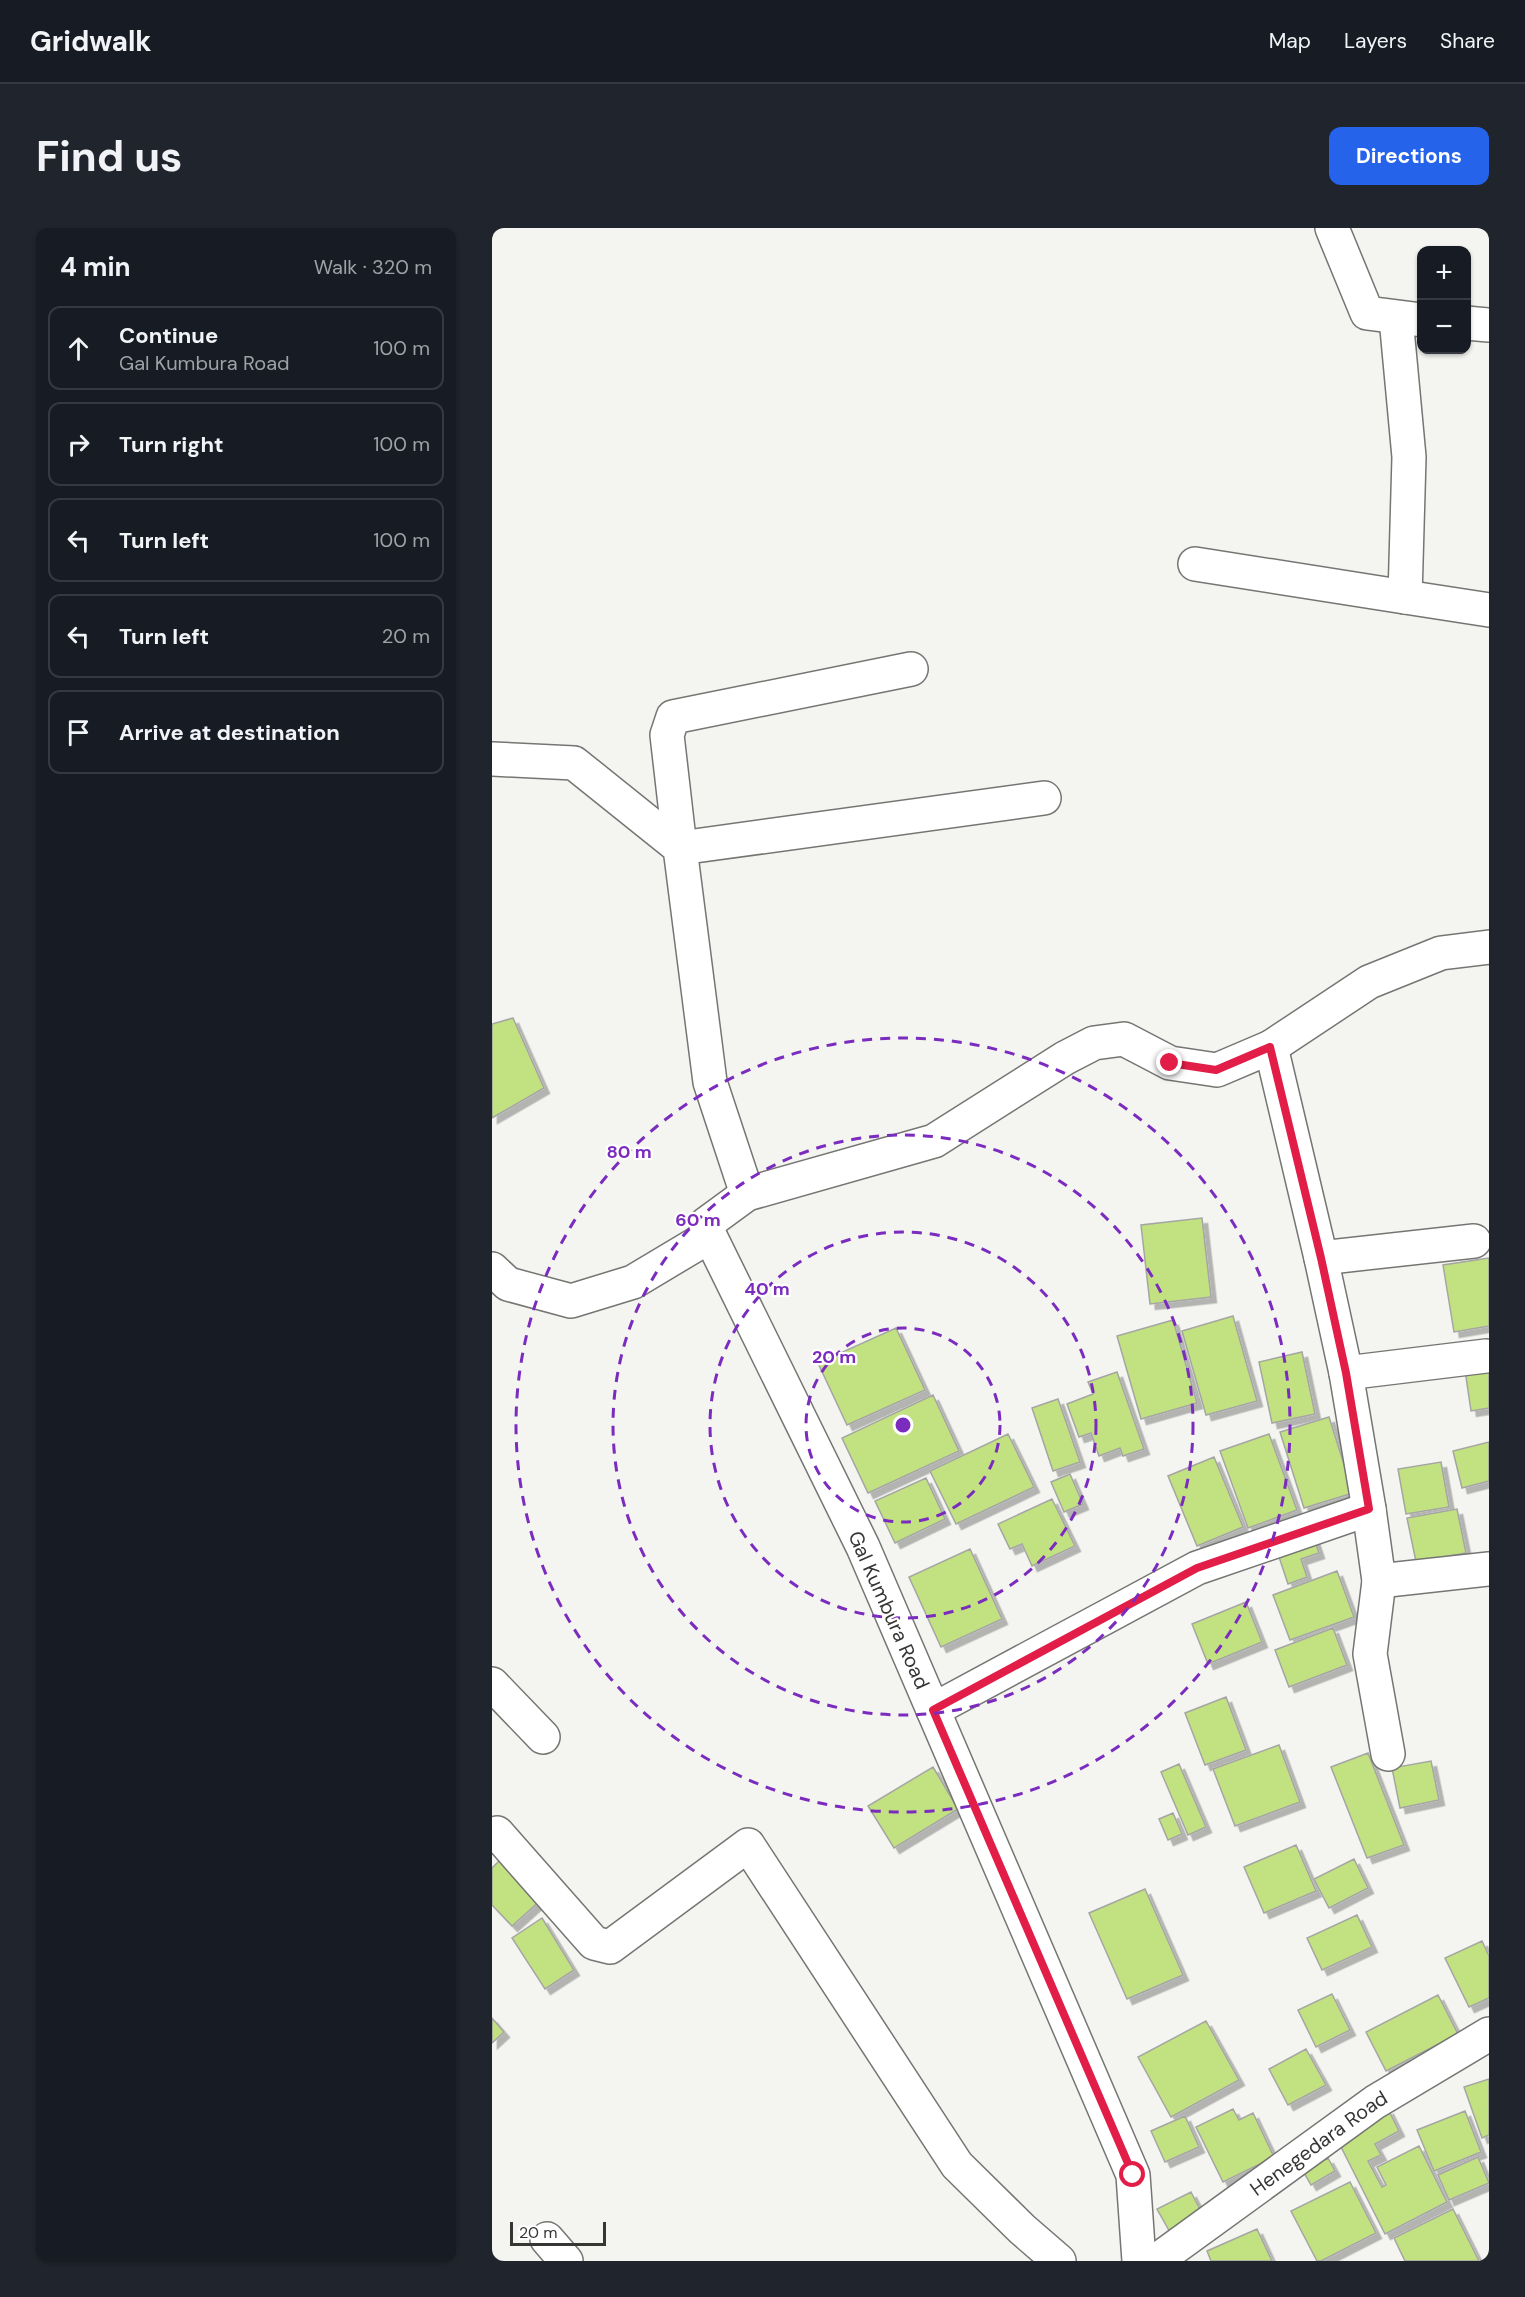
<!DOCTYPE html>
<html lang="en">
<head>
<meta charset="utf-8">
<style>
	body { margin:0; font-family:"DM Sans",sans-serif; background:#20242c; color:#f1f3f6 }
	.controls { position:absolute; right:18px; top:18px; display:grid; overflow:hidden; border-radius:12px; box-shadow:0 2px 4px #0004 }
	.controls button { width:54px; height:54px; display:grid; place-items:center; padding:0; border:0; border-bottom:2px solid #363941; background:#171b24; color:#f1f3f6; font:30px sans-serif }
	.scale { position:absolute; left:18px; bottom:15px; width:96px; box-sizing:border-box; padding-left:6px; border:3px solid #363635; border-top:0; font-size:16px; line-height:21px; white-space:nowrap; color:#363635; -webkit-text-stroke:4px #fff; paint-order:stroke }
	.stop { position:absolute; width:18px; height:18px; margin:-14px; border:4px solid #e11d48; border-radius:50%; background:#fff }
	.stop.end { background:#e11d48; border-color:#fff; box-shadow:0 2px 6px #0008 }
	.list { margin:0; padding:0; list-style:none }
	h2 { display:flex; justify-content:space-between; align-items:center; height:78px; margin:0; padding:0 24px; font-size:26px }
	h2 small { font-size:20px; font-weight:400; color:#9ea1a6 }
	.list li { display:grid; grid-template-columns:39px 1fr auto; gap:18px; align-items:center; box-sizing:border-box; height:84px; margin:0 12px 12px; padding:0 12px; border:2px solid #363941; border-radius:12px }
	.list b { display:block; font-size:22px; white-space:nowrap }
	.list p { margin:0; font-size:20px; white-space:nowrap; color:#9ea1a6 }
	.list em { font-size:20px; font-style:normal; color:#9ea1a6 }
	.icon { flex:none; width:33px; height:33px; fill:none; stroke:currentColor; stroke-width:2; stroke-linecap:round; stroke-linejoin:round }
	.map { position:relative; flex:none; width:997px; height:2033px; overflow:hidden; border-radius:12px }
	header { display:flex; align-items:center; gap:36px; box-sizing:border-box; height:84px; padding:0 30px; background:#171b24; border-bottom:2px solid #363941 }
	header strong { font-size:28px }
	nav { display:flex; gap:33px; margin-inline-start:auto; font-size:21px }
	.intro { display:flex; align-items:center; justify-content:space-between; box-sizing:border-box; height:144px; padding:0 36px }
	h1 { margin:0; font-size:42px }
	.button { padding:15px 27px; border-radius:12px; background:#2563eb; color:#fff; font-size:21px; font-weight:700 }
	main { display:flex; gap:36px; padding:0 36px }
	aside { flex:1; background:#171b24; border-radius:12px; box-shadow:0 2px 4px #0004 }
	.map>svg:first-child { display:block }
	.building { fill:#c2e281; stroke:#a5a6a3; stroke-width:1.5; filter:url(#shadow) }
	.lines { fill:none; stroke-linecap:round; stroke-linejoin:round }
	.minor-casing { stroke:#757673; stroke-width:36 }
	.minor { stroke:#fff; stroke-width:33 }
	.route { stroke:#e11d48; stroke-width:8 }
	.ring { fill:none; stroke:#7b2cbf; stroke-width:3; stroke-dasharray:10 8 }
	.labels { text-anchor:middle; stroke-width:4.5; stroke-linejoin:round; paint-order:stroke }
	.street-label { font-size:20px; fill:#363635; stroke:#fff }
	.centre { fill:#7b2cbf; stroke:#fff; stroke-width:3 }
	.ring-label { font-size:18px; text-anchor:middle; font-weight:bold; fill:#7b2cbf; stroke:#fff; stroke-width:4.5; stroke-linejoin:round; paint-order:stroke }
</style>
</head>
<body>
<header>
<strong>Gridwalk</strong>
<nav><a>Map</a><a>Layers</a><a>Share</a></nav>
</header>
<div class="intro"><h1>Find us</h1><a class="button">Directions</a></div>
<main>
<aside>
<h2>4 min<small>Walk · 320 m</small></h2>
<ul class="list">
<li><svg class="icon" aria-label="ahead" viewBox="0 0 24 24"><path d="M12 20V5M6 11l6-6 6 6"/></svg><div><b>Continue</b><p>Gal Kumbura Road</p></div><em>100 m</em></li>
<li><svg class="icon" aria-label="right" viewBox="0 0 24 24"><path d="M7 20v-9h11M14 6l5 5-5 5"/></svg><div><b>Turn right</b></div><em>100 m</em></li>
<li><svg class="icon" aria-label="left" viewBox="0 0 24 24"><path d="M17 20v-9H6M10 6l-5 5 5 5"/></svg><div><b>Turn left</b></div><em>100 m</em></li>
<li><svg class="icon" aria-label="left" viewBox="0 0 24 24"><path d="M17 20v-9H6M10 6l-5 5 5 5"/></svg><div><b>Turn left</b></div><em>20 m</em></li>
<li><svg class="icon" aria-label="arrive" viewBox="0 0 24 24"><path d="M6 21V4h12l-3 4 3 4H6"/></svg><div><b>Arrive at destination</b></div></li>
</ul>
</aside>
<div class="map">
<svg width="997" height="2033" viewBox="0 0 997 2033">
	<defs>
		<filter id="shadow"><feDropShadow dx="5.5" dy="5.5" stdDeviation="0" flood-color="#0004"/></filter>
	</defs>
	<rect width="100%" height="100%" fill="#f4f5f1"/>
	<path class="building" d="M21,790L52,860L0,890V796Z
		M710,990L719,1069L658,1076L649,997Z
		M997,1030V1098L962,1104L951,1037Z
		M741,1088L765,1173L714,1187L690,1103Z
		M681,1092L705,1175L649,1191L625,1108Z
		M404,1100L433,1162L355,1197L326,1135Z
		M810,1124L823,1186L780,1195L767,1134Z
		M997,1138V1180L979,1183L973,1142Z
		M625,1144L652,1221L631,1228L628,1220L607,1228L599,1205L587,1209L575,1176L601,1166L596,1154Z
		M441,1167L467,1223L376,1265L350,1210Z
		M566,1171L588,1234L561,1243L540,1180Z
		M837,1189L861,1265L812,1280L788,1204Z
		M516,1206L542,1259L464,1296L438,1243Z
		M777,1206L805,1282L756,1300L728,1223Z
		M997,1214V1253L970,1260L961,1223Z
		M722,1229L751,1299L705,1318L676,1248Z
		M949,1234L957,1279L914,1286L906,1241Z
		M578,1246L591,1276L572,1284L559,1254Z
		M434,1250L453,1291L403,1315L383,1273Z
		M560,1271L583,1318L540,1338L530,1316L518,1321L506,1296Z
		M965,1281L974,1325L924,1334L915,1290Z
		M821,1307L827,1325L809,1331L815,1349L796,1356L784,1320Z
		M478,1321L510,1391L449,1419L417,1349Z
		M845,1343L862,1389L798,1412L781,1367Z
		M754,1374L770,1414L716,1436L700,1396Z
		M841,1400L855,1437L797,1459L783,1422Z
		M734,1469L754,1522L713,1537L693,1485Z
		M787,1517L808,1574L743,1598L721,1541Z
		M876,1525L912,1617L875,1630L839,1539Z
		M939,1533L947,1572L908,1580L900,1540Z
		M687,1536L714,1599L696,1607L669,1544Z
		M441,1539L466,1581L402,1620L376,1578Z
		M681,1585L690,1606L676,1612L667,1591Z
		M804,1617L824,1663L772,1685L752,1639Z
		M12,1628L51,1670L20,1698L0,1677V1640Z
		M862,1631L876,1660L837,1680L822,1651Z
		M653,1661L691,1747L635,1771L597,1685Z
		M865,1687L880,1719L830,1742L815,1710Z
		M50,1690L82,1742L53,1761L20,1710Z
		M990,1713L997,1728V1770L977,1779L953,1730Z
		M840,1766L858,1802L824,1819L806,1782Z
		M946,1767L966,1806L894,1843L874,1804Z
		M0,1790L12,1804L0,1815Z
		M714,1793L747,1852L679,1889L646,1829Z
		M814,1821L834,1857L796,1877L777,1841Z
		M997,1851V1907L990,1910L972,1859Z
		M741,1881L747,1892L761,1885L782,1929L731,1954L704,1899Z
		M896,1881L907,1903L883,1916L889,1927L876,1933L890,1959L894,1957L885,1939L927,1918L955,1974L893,2006L843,1907Z
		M973,1883L989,1924L942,1943L925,1902Z
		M693,1888L707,1919L673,1934L659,1903Z
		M986,1929L997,1955L957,1972L946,1947Z
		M836,1930L843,1943L819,1957L811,1943Z
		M858,1954L884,2005L829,2033H825L799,1983Z
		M699,1964L712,1989L679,2006L665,1981Z
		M961,1981L987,2033H913L902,2010Z
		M765,2001L780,2033H719L715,2023Z"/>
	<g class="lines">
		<g class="minor-casing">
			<g id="minor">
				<path d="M840,0L875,85L930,92"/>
				<path d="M974,95L997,97"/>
				<path d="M703,336L913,369L917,229L904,90"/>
				<path d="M913,369L997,382"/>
				<path d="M419,441L181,489L175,507L188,620L552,570"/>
				<path d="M0,531L82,535L188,620L218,854L255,966"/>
				<path d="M779,819L877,754L949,725L997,719"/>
				<path d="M829,1030L982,1013"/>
				<path d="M0,1041L16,1056L79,1073L141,1054L218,1008"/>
				<path d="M854,1145L994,1128"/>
				<path d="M887,1353L997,1341"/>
				<path d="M0,1456L51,1509"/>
				<path d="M441,1482L705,1340L877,1281"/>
				<path d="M5,1605L102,1715L118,1719L256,1617L465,1937L530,2001L567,2033"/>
				<path d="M55,2011L74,2033"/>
				<path d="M647,2033L641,1947L371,1319L218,1008L214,996L255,966L442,913L573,830L602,815L632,811L678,835L725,842L779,819L829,1030L854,1145L877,1281L887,1353L878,1426L896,1526"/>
				<path id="s1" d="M664,2033L883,1874L997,1806"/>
			</g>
		</g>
		<use href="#minor" class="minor"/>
	</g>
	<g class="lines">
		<path class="route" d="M641,1947L441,1482L705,1340L877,1281L854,1145L829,1030L778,819L724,842L678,835"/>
	</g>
	<g class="ring">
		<circle cx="411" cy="1197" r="97"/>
		<circle cx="411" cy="1197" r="193"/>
		<circle cx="411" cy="1197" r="290"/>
		<circle cx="411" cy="1197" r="387"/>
	</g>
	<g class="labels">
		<g class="street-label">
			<text transform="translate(397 1382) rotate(66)" y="7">Gal Kumbura Road</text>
			<text dy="7" stroke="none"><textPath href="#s1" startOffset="201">Henegedara Road</textPath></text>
		</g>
	</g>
	<circle cx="411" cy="1197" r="9" class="centre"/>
	<g class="ring-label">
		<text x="137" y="930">80 m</text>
		<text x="206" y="998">60 m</text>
		<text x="275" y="1067">40 m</text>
		<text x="342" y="1135">20 m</text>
	</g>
</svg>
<div class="controls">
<button>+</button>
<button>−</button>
</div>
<div class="scale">20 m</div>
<div class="stop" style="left:641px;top:1947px"></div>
<div class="stop end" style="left:678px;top:835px"></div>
</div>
</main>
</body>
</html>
